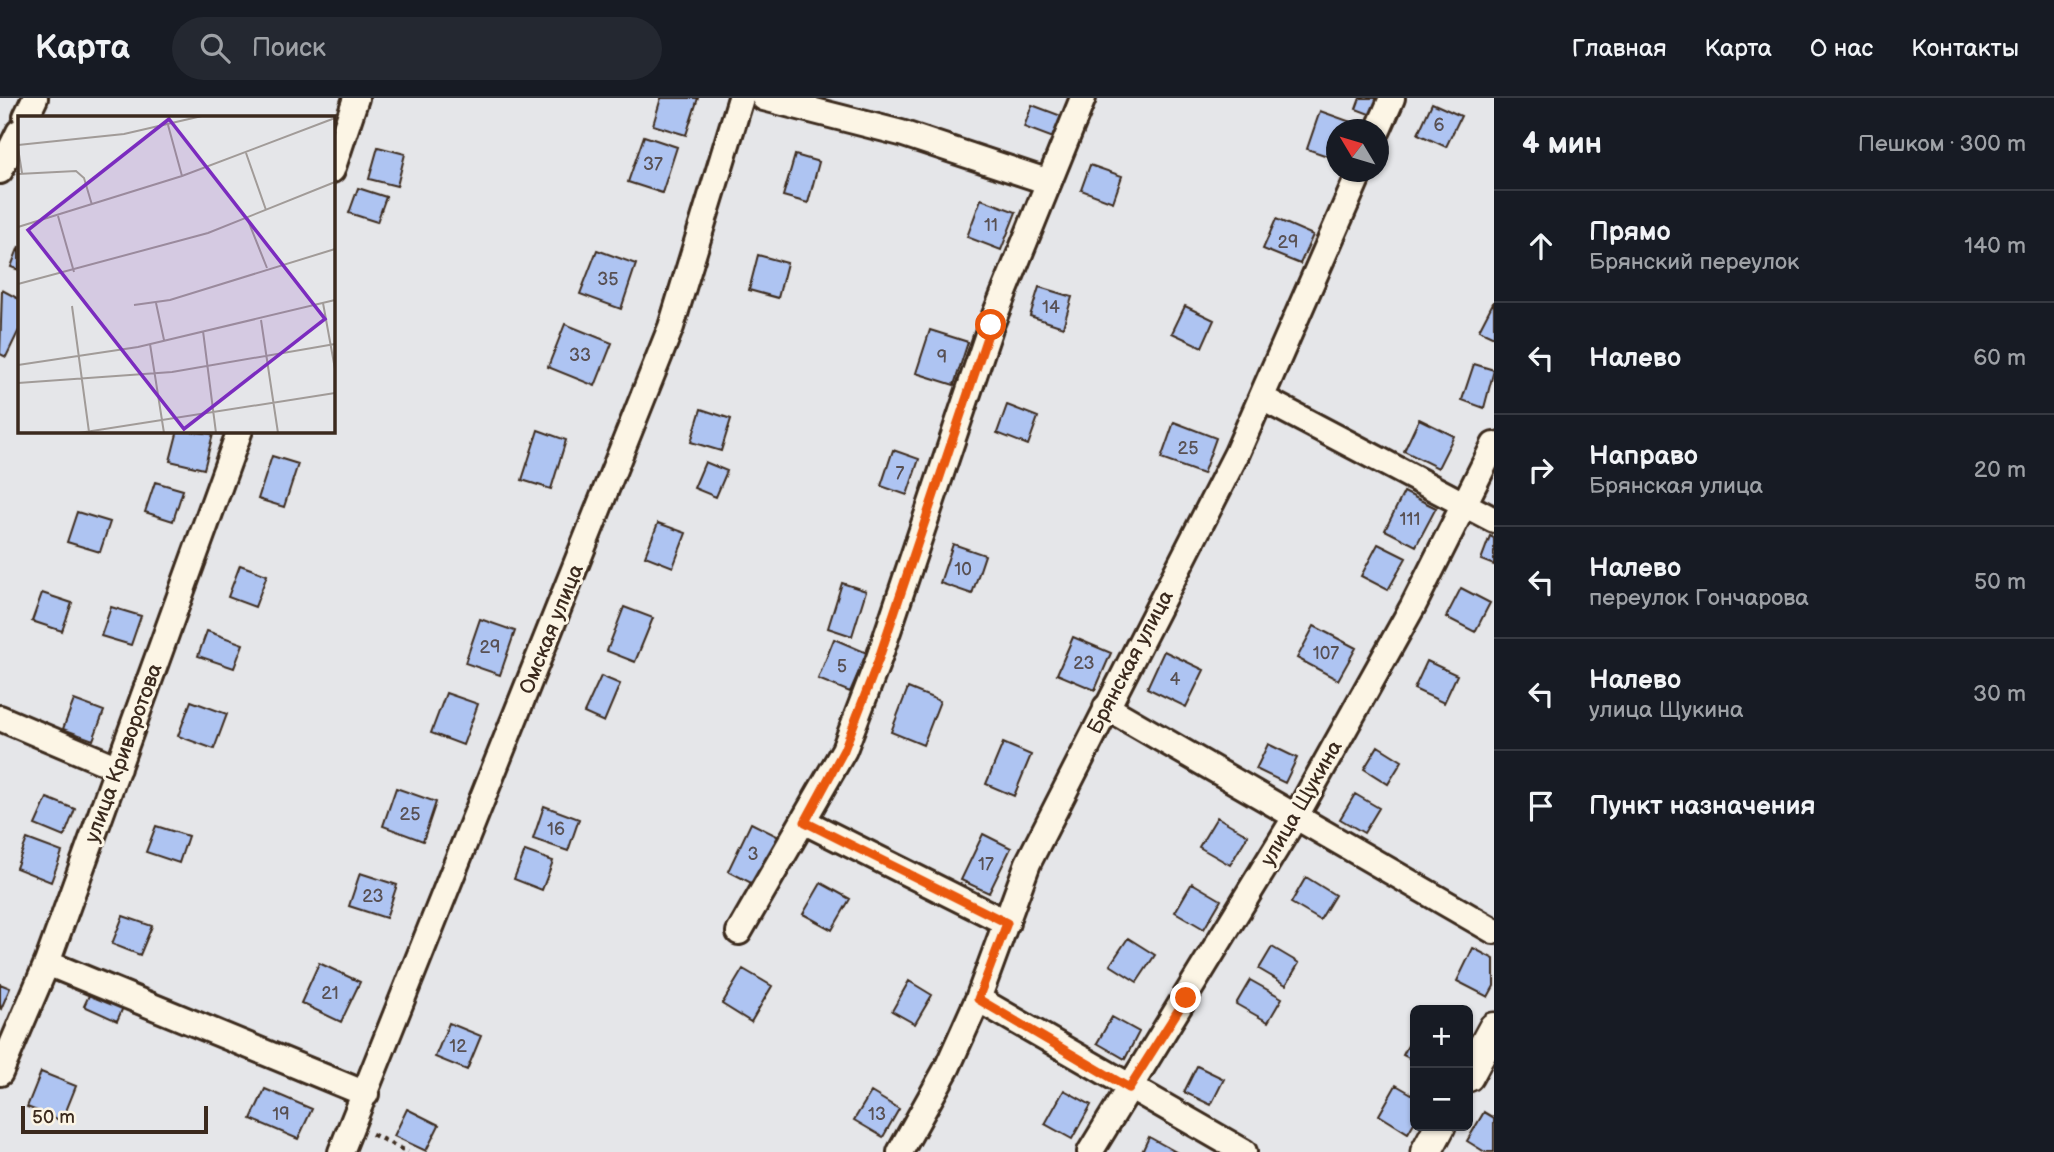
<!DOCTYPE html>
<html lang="ru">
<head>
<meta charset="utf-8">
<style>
	body { margin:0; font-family:"Balsamiq Sans",sans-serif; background:#242831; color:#f1f3f6 }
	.controls { position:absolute; right:21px; bottom:21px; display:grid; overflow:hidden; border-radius:10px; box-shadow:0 2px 5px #0004 }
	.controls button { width:63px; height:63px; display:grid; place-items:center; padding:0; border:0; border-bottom:2px solid #363941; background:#171b24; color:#f1f3f6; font:35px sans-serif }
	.compass { position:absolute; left:1326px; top:21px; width:63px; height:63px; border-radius:50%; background:#171b24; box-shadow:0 2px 5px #0004; rotate:308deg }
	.scale { position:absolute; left:21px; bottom:18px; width:187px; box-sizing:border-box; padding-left:7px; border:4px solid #3b2a1e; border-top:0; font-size:19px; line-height:24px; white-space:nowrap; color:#3b2a1e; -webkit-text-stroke:5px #fcf5e5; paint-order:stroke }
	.stop { position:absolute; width:21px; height:21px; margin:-16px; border:5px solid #ea580c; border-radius:50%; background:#fff }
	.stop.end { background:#ea580c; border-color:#fff; box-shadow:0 2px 7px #0008 }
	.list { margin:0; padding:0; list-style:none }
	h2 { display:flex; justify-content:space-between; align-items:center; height:91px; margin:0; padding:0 28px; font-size:30px }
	h2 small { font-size:23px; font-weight:400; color:#9ea1a6 }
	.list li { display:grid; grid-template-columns:46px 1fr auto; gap:21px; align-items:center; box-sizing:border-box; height:112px; padding:0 28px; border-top:2px solid #363941 }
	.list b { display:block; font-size:26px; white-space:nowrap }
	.list p { margin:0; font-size:23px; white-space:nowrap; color:#9ea1a6 }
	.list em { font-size:23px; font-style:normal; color:#9ea1a6 }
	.icon { flex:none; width:38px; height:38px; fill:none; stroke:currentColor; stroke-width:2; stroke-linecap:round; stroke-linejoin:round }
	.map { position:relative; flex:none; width:1494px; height:1054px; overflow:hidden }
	header { display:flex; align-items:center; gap:42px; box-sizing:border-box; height:98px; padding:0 35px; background:#171b24; border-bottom:2px solid #363941 }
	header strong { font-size:33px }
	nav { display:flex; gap:38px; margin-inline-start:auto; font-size:24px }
	.search { width:490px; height:63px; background:#242831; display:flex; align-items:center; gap:18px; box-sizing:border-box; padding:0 24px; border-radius:38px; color:#9ea1a6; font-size:26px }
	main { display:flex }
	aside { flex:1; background:#171b24 }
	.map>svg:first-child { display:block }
	.building { fill:#aec4f2; stroke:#3b2a1e; stroke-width:2 }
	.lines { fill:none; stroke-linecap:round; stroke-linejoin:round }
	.minor-casing { stroke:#3b2a1e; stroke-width:30 }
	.tertiary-casing { stroke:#3b2a1e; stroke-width:35 }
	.path { stroke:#3b2a1e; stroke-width:4.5; stroke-dasharray:5 5; stroke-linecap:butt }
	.minor { stroke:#fcf5e5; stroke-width:24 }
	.tertiary { stroke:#fcf5e5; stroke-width:30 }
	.route { stroke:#ea580c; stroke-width:9 }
	.labels { text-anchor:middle; stroke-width:6; stroke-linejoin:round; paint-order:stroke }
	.number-label { font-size:18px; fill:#585053 }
	.street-label { font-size:21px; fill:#3b2a1e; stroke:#fcf5e5 }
	.inset-road { fill:none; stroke:#a19b98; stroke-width:2 }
	.view { fill:#7b2cbf; fill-opacity:0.15; stroke:#7b2cbf; stroke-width:3.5 }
	.inset-edge { fill:none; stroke:#3b2a1e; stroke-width:3.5 }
</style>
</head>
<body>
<header>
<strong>Карта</strong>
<div class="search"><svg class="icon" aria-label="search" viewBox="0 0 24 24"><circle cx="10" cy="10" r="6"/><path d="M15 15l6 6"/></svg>Поиск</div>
<nav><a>Главная</a><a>Карта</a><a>О нас</a><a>Контакты</a></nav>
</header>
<main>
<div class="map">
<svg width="1494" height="1054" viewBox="0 0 1494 1054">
	<rect width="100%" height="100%" fill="#e5e6e9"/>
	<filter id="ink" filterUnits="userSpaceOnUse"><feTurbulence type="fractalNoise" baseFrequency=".0143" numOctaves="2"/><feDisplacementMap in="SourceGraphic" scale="14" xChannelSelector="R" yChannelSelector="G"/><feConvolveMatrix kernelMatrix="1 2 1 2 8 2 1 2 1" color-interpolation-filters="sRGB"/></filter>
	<g filter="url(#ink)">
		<path class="building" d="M661,0H698L686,37L653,27Z
			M1360,0H1384L1377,19L1356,11Z
			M1432,5L1461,18L1446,49L1418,36Z
			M1032,7L1064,19L1056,41L1024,29Z
			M1320,13L1365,29L1364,32H1336V61L1307,51Z
			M644,38L677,49L662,95L628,84Z
			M378,49L405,56L397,88L369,81Z
			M795,57L819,64L808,105L783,98Z
			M1090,67L1122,78L1113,104L1081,92Z
			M358,90L386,99L377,124L349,115Z
			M981,101L1016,114L1001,152L967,139Z
			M1276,121L1313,137L1300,166L1263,151Z
			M19,148V172L11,169Z
			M597,152L636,166L621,211L580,196Z
			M758,157L787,165L778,200L749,192Z
			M1039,189L1072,199L1063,229L1030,218Z
			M2,192L19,201V232L6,259L0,256Z
			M1494,203V239L1479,232Z
			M1185,208L1214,222L1202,249L1172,235Z
			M565,226L612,245L595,288L548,269Z
			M930,232L968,244L954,287L916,275Z
			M1474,266L1494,272L1484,310L1462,302Z
			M1007,307L1038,319L1028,347L997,335Z
			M701,311L731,321L721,353L691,344Z
			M1419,321L1454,338L1438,370L1404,353Z
			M1174,324L1216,340L1203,376L1161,361Z
			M178,332L213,336L204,371L170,363Z
			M538,332L566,342L551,391L522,382Z
			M893,352L919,361L907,397L881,388Z
			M272,358L298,366L284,409L258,401Z
			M705,364L727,373L716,399L694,390Z
			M155,384L183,392L173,423L145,414Z
			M1404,394L1436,410L1416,448L1385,432Z
			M77,414L110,424L100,454L67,444Z
			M658,425L686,435L673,469L645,458Z
			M1490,438L1494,440V467L1481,462Z
			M953,446L985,457L972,496L940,485Z
			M1378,446L1406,460L1388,492L1361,478Z
			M240,467L267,477L255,509L228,499Z
			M842,485L866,493L852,538L828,530Z
			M1461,490L1490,505L1475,534L1446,519Z
			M42,495L72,505L62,533L32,523Z
			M111,509L141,518L131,547L101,538Z
			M624,509L653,520L635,564L607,553Z
			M480,521L515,533L500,577L465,565Z
			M1314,528L1356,550L1338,582L1297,560Z
			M207,533L243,546L234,570L198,558Z
			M1073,539L1111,555L1095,592L1057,576Z
			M834,541L867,555L850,594L818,581Z
			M1164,553L1204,572L1186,609L1147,590Z
			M1427,563L1457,577L1444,605L1414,591Z
			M601,578L620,586L604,624L584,615Z
			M908,590L940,603L923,647L891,634Z
			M446,595L478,606L463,647L431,635Z
			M74,602L104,613L93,642L63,631Z
			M191,603L227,616L214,651L178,638Z
			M1003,645L1031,657L1014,698L986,686Z
			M1268,646L1297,660L1285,685L1256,671Z
			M1378,648L1402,663L1388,686L1364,671Z
			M396,690L436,704L423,743L383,728Z
			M1355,696L1379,710L1364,735L1340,721Z
			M47,700L75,711L64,739L35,727Z
			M544,708L579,721L568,753L533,741Z
			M1217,719L1248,737L1230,767L1199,749Z
			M751,725L779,739L755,787L728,773Z
			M156,728L188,738L179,765L146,754Z
			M983,736L1011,750L989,795L961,782Z
			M27,741L62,754L51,784L16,770Z
			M525,753L553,763L542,792L514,781Z
			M360,775L397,787L386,820L349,808Z
			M1306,779L1335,797L1320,822L1291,805Z
			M821,785L850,801L832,832L803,816Z
			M1192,785L1221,802L1204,831L1175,814Z
			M123,818L152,828L140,857L112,846Z
			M1128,840L1155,857L1137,884L1110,867Z
			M1272,849L1299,865L1286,887L1259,871Z
			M1473,850L1494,861V888L1488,899L1457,883Z
			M319,865L360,884L341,924L301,905Z
			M743,871L772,888L751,924L722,906Z
			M1250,882L1282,900L1268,924L1236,906Z
			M909,883L932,897L915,926L892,913Z
			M0,886L10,890L1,911L0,910Z
			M92,891L125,905L117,923L84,908Z
			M1112,919L1139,934L1125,961L1097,945Z
			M449,925L481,938L467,972L435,959Z
			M1415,934V963L1403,957Z
			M1197,968L1224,981L1211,1007L1184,994Z
			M41,974L76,988L62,1023L27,1009Z
			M1396,987L1415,998V1023L1408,1035L1379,1017Z
			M265,991L312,1011L298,1041L251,1021Z
			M1064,992L1091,1007L1072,1041L1045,1026Z
			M871,994L899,1011L883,1039L854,1022Z
			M407,1011L439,1027L426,1053L394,1038Z
			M1484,1014L1494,1020V1054H1485L1467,1043Z
			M1149,1039L1176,1054H1142Z"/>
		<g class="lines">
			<g class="minor-casing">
				<path id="minor" d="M764,0L901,35L1049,84
					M26,19L35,0
					M1378,32L1392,0
					M332,72L356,0
					M0,73L19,34
					M1262,300L1494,422
					M1106,609L1494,833
					M0,620L118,670
					M805,724L1007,825
					M739,834L844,652L878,563L991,227L1083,0
					M47,865L366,996
					M978,901L1244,1054
					M0,975L47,865L240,332
					M341,1054L671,229L741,0
					M900,1054L947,970L978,901L1028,765L1237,355L1360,74
					M1090,1054L1296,718L1413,508L1494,347"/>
			</g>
			<g class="tertiary-casing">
				<path id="tertiary" d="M1468,978L1494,930
					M1426,1054L1440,1028"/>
			</g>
			<path class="path" d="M372,1036L408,1054"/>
			<use href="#minor" class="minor"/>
			<use href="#tertiary" class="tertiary"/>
		</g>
	</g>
	<g class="lines" filter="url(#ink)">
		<path class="route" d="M991,227L878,563L844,652L805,724L1007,825L978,901L1129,990L1186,900"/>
	</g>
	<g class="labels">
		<g class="number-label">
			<text x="1439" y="33">6</text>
			<text x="653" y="72">37</text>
			<text x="991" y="133">11</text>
			<text x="1288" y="150">29</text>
			<text x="608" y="187">35</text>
			<text x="1051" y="215">14</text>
			<text x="580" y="263">33</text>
			<text x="942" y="265">9</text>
			<text x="1188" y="356">25</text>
			<text x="900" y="381">7</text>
			<text x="1410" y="427">111</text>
			<text x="963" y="477">10</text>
			<text x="490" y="555">29</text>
			<text x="1326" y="561">107</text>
			<text x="1084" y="571">23</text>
			<text x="842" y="574">5</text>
			<text x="1175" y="587">4</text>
			<text x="410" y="722">25</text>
			<text x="556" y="737">16</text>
			<text x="753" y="762">3</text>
			<text x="986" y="772">17</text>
			<text x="373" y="804">23</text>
			<text x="330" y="901">21</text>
			<text x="458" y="954">12</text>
			<text x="281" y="1022">19</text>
			<text x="877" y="1022">13</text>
		</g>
		<g class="street-label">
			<text transform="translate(551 531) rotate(-68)" y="7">Омская улица</text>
			<text transform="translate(1130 564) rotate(-62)" y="7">Брянская улица</text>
			<text transform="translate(123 655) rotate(-70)" y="7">улица Криворотова</text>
			<text transform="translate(1301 705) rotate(-60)" y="7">улица Щукина</text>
		</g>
	</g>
	<g transform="translate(18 18)">
		<rect width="317" height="317" fill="#e5e6e9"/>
		<path class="inset-road" d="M150,9L164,60M0,29L106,18L184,0M0,32L4,57M228,37L248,94M0,58L58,55L66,62L74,89M40,100L56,156M229,102L249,152M0,111L164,60L317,2M0,168L190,117L317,66M138,187L146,224M305,187L317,253M116,189L152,184L317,133M54,190L71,316M243,204L260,317M185,215L198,317M132,228L146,317M0,249L120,231L317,184M0,267L154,256L317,228M61,317L317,277"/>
		<path class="view" d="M151,3L307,203L166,313L10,114Z"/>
		<rect width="317" height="317" class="inset-edge"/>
	</g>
</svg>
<div class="controls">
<button>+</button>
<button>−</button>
</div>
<svg class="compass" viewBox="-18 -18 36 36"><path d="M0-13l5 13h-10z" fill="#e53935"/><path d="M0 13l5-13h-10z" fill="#9ea1a6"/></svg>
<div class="scale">50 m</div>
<div class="stop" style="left:991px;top:227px"></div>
<div class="stop end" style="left:1186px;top:900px"></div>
</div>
<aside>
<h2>4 мин<small>Пешком · 300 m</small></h2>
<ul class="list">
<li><svg class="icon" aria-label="ahead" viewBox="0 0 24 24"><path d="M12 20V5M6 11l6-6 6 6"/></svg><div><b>Прямо</b><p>Брянский переулок</p></div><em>140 m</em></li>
<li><svg class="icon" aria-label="left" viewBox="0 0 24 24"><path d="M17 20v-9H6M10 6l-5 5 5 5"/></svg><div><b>Налево</b></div><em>60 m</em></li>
<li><svg class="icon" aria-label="right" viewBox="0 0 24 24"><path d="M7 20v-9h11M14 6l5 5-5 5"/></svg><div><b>Направо</b><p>Брянская улица</p></div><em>20 m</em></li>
<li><svg class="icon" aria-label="left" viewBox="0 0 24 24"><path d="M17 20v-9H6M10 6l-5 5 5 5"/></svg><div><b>Налево</b><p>переулок Гончарова</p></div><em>50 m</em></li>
<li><svg class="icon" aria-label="left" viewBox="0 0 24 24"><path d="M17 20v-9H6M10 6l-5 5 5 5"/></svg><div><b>Налево</b><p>улица Щукина</p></div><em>30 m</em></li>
<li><svg class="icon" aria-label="arrive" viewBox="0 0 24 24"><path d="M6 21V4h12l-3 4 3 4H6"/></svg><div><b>Пункт назначения</b></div></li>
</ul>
</aside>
</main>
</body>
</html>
